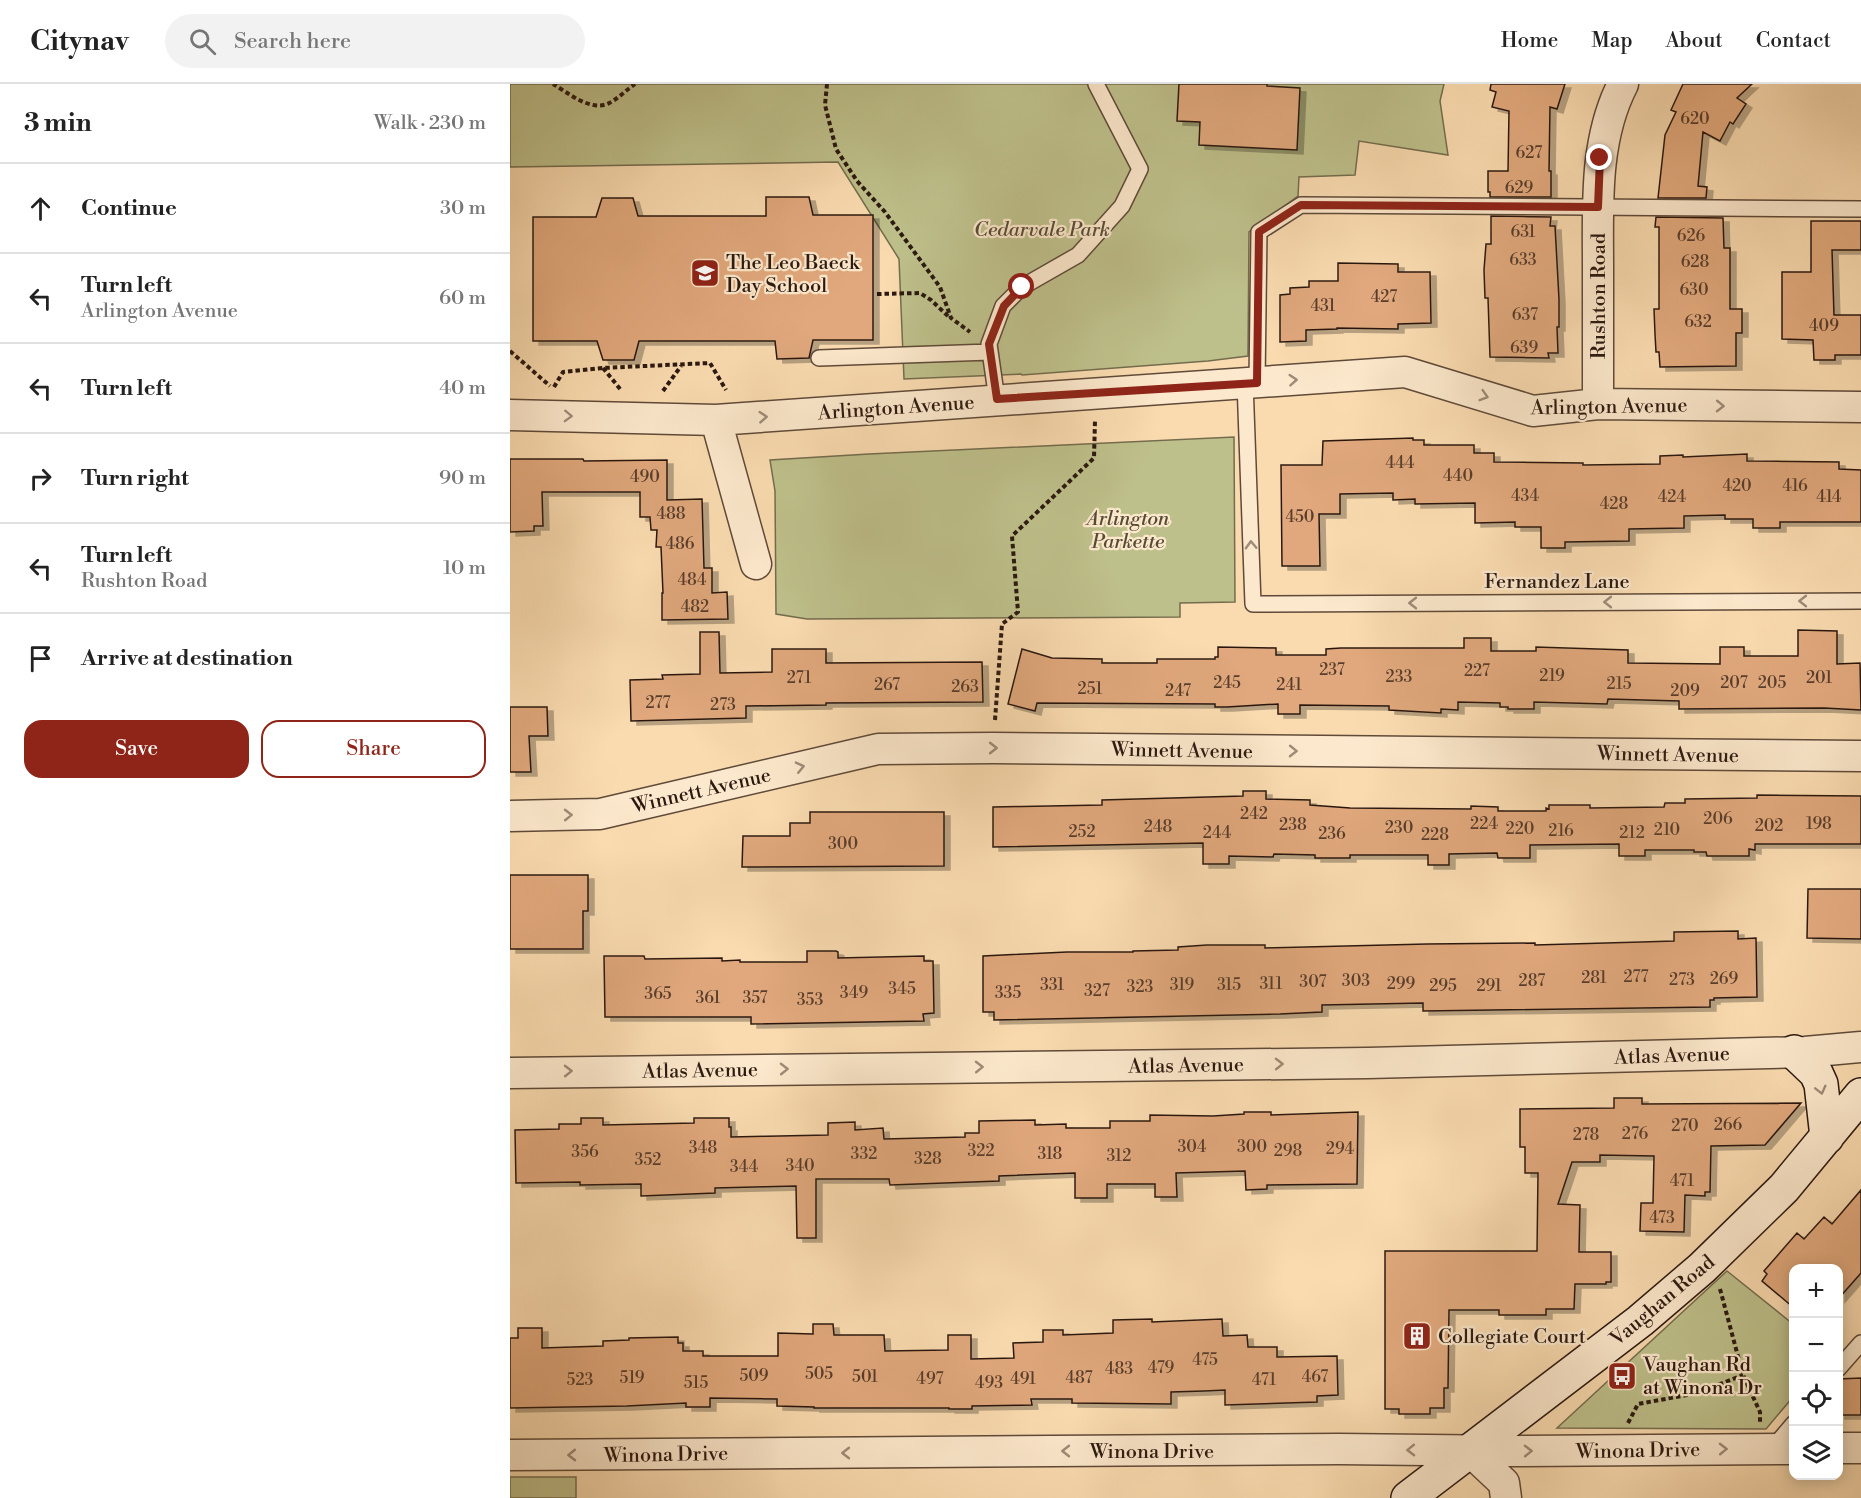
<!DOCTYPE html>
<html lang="en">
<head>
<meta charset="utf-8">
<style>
	body { margin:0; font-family:"Libre Bodoni",serif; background:#f2f2f2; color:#222 }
	.controls { position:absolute; right:18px; bottom:18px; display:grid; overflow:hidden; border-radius:12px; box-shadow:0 3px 15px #0003 }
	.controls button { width:54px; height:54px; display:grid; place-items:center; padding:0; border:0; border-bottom:2px solid #e0e0e0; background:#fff; color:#222; font:30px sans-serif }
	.stop { position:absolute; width:18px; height:18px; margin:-14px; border:4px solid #8f2418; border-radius:50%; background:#fff }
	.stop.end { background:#8f2418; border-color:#fff; box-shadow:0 2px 6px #0008 }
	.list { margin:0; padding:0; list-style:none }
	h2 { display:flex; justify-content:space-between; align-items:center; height:78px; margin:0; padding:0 24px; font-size:26px }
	h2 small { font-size:20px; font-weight:400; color:#767676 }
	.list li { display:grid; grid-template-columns:39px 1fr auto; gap:18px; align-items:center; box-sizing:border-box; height:90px; padding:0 24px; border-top:2px solid #e0e0e0 }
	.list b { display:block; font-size:22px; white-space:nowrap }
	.list p { margin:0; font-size:20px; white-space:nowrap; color:#767676 }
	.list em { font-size:20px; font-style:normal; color:#767676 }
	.actions { display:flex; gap:12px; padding:18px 24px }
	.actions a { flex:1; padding:14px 0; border:2px solid #8f2418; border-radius:18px; text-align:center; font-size:21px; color:#8f2418 }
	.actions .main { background:#8f2418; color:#fff }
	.icon { flex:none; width:33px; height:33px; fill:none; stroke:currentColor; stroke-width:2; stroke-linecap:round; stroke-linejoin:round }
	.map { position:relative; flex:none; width:1351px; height:1414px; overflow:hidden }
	header { display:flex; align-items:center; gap:36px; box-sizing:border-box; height:84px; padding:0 30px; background:#fff; border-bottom:2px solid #e0e0e0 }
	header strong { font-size:28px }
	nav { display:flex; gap:33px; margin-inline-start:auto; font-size:21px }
	.search { width:420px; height:54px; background:#f2f2f2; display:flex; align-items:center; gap:15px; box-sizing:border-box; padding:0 21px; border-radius:33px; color:#767676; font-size:22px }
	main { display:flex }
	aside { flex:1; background:#fff }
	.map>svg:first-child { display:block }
	.green { fill:#bec08b; stroke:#746c4e; stroke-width:1.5 }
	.building { fill:#e0a87c; stroke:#2b1911; stroke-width:1.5; filter:url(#shadow) }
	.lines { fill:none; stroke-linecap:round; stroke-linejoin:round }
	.lane-casing { stroke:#5f4a39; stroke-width:18 }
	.street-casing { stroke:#5f4a39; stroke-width:33 }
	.secondary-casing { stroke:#2b1911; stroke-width:36 }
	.path { stroke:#2b1911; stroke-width:4; stroke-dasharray:4.5 3; stroke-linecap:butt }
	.lane { stroke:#fce8cc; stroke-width:15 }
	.street { stroke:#fce8cc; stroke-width:30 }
	.secondary { stroke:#fce8cc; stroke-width:33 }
	.oneway { stroke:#9e8b78 }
	.route { stroke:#8f2418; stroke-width:8 }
	.labels { text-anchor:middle; stroke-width:4.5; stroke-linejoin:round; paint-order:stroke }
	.number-label { font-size:16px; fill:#583d2c }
	.park-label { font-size:20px; font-style:italic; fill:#574b36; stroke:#fce8cc }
	.poi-label { font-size:20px; fill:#2b1911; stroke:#fce8cc; text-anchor:start }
	.street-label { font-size:20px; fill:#2b1911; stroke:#fce8cc }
</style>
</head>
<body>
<header>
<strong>Citynav</strong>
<div class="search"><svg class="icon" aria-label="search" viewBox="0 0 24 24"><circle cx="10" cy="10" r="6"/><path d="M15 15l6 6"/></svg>Search here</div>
<nav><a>Home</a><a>Map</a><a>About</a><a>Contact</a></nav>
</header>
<main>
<aside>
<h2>3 min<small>Walk · 230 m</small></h2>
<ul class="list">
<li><svg class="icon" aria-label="ahead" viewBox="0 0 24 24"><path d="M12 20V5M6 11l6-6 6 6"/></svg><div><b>Continue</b></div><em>30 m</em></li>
<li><svg class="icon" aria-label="left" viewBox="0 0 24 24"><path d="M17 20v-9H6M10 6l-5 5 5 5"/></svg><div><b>Turn left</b><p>Arlington Avenue</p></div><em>60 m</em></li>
<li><svg class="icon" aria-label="left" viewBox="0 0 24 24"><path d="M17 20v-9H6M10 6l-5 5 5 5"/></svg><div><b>Turn left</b></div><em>40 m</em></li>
<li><svg class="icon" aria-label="right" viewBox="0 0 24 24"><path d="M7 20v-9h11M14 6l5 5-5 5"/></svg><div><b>Turn right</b></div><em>90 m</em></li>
<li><svg class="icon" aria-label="left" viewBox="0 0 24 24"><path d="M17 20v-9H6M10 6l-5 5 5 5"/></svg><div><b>Turn left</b><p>Rushton Road</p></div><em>10 m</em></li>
<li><svg class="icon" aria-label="arrive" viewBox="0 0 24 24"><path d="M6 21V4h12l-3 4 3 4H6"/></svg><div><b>Arrive at destination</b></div></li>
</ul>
<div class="actions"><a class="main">Save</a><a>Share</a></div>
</aside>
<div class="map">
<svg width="1351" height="1414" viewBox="0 0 1351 1414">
	<defs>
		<filter id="shadow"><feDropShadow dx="6" dy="4" stdDeviation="0" flood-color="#0004"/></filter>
	</defs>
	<rect width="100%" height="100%" fill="#fadbb0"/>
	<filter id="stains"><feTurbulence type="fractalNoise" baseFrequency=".00333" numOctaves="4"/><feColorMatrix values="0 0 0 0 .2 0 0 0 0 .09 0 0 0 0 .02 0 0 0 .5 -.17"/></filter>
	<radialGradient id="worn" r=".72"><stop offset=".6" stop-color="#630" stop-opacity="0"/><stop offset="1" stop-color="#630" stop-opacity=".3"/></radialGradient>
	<path class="green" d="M0,0H934L930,17L938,71L849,57L845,91L789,93L788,112L739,148L738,272L698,277L512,291L511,290L394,295L389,175L328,78L0,83Z
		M724,353L725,518L670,519V533L297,535L266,530L265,407L260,376L359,370Z
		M1217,1187L1283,1240V1313L1256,1345L1047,1344Z
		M0,1393H66V1414H0Z"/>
	<path class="building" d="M669,0H757V2L790,4L787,66L689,61L690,38L667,37Z
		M981,0H1055L1047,25L1040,23L1039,87H1041V113H980V108H978V87H998L999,27L982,23L986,8L980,6Z
		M1173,0H1242L1227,14L1236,20L1223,40L1220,38L1210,57L1193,48L1188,102L1197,103L1196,114H1148L1155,51L1166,28L1161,26Z
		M256,113H299L303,131H363V256H303L299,274L267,275L265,257H129L124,276H93L87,257H23V133H86L92,114H123L128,132H256Z
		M981,132L1041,133L1040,142H1045L1049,215V243H1047L1048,269H1038L1039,274L980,273L978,214H975L974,186L976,160H981Z
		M1146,133L1213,134L1214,164H1220V225H1232V249H1226V282L1150,283L1149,268H1146L1145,250L1144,225H1149V143H1145Z
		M1301,137H1351V166H1322L1324,231H1351V271H1325V276H1304L1303,256L1272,255V188H1301Z
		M828,179L888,180V188H920L921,239L888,240V245L827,244V245L796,246V257L770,258V211L780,210V204L799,203V197H828Z
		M903,354V356H914V361H964V369H984V378L1073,379V381L1150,380V372L1173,371V373L1237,370V377L1329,378V385L1351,386V438H1270V444H1243V435H1215V431L1174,432V444L1119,445V457L1055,458V464H1031V443H1005V438L965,439V419L905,420V415L883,416V409L830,410V430H809L810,482H772L771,381H812L813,357Z
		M0,375H73L74,377L157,376V416L192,415L194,484H202V509L217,508L218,535L152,536V509H153L151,463H146L147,446H141L140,433H130V408H32L33,442H24V447L0,448Z
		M1288,546L1327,547V580L1350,579L1351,626L1314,624L1169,625V617L1098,615L1097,620L1024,618V625H998V623H990V619L948,618V626L931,625V629L879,626V622L790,621V630H768V620L717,623H705V620L527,619L525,627L498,620L512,565L542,574L592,575V579H647V575H705V573H708V563L766,564V571H816V565L831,564H954V554H981V567H1026V563L1118,566V579L1210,580V563H1234V572H1288Z
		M190,548H209L210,589L262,588V565H316V579L472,578L473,618L316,619V621L236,622V634L121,637L120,596L153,595L152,591L190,590Z
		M0,623H37L38,652H19L21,688H0Z
		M733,707H756V715L800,716V721L840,724L961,725V722L988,723V727H1036V724L1039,725V721H1080V724L1154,723L1155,719H1175V715L1247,714V711L1351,712V760H1245V766L1239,765V772H1197L1196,768H1184V766H1135V772H1109V760L1020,761V774H988L987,769L939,770V781H918V771H840V774H805V771L764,770L763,773L719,772V780H693V759L483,763V723L592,721V716L733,712Z
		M300,728H434V782L232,783L233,752H280V739H300Z
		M0,791H78V827H73V865H0Z
		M1298,805H1351V855L1297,854Z
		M1228,847V855L1246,854L1247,913L1204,914V916H1200V923L913,927V919L812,921V928L770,930L484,936V928H473V872L557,868H623V867L668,866V863L697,861H755V864L917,860L1025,859V861L1131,858L1164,857V848Z
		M297,867H326L328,868V874L414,872V877H423L424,929L413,930L414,937L241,940V933H95L94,872H134L135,875L212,874V877L230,876V878H297Z
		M1104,1014H1132V1020L1291,1019L1255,1061L1201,1062L1200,1108H1195V1112L1175,1111L1174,1148L1130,1147L1131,1119H1143L1144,1072L1090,1071V1078H1062L1048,1120L1070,1121L1069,1168H1101V1198H1096V1200H1065L1064,1225H1036V1231H989V1226H939L938,1304H934V1324H920V1330H889V1325H875V1167H1027L1028,1089H1015V1063H1010V1025L1104,1024Z
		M734,1028H761V1031L848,1028L847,1100L757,1101V1105L736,1106L735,1087L666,1089L667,1113H645V1100H597V1114H565V1089L489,1092V1097L380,1101L379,1095H306V1154H287L286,1102L205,1104V1109L131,1112V1100L70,1101V1098L6,1099L5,1046L49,1045V1040H71V1034H93V1041L184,1039V1034H219V1043H221V1053L318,1051V1039L345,1038V1046L373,1044L374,1055L455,1053V1049H469V1037L525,1036V1041L556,1040V1044H600V1037H640V1031L703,1032L734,1030Z
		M1351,1106V1189L1329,1214V1185H1284V1224L1252,1197L1257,1190L1254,1187L1287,1149L1294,1155L1314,1133L1322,1140Z
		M642,1235V1238L712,1235L713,1252L737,1251L738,1263H767V1273L827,1272L828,1311L807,1312V1318L715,1321V1306L694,1307L661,1308V1320L562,1319V1315H521L522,1321L462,1322V1325H439V1324H304V1323L267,1322V1315L200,1314V1323H176V1319L117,1322L0,1324V1254H8V1244H32V1264L93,1262V1257L119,1256V1254L168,1253V1259H173V1267H193V1272H268V1249L303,1250V1240H323L324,1251H374L375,1267L438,1266V1251H461V1275L504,1274L503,1259L533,1258V1246H553V1251L603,1249V1236Z
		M1351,1294V1331H1329V1295Z"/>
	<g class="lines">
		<g class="lane-casing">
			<path id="lane" d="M309,274L480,268
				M735,298L743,520L1351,517
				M747,299L749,148L791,121L1351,125
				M487,316L479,260L493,222L512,203L568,171L612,122L630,85L586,0
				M1328,1285L1351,1259
				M1262,1365L1284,1339"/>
		</g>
		<g class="street-casing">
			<path id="street" d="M1088,320C1088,275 1088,229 1088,183C1088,122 1084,56 1113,0
				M0,331L206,336L895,288L1023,327L1088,320L1351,323
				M206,336L246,480
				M0,732L90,730L368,665L483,664L1351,672
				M0,989L858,979L1295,968L1351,963
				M1328,1364H1351
				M960,1367L994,1399L996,1414
				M0,1371L829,1365L1006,1367L1284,1365"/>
		</g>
		<g class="secondary-casing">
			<path id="secondary" d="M1284,968L1306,989L1311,1000L1317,1053
				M898,1414L1130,1237L1192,1184L1274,1104L1351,1011"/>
		</g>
		<path class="path" d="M43,0C57,8 79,27 97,20C107,16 116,6 125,0
			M317,0L315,21L326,65L347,97L375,128L430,203L441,234L460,248
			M367,210L410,209L421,216L440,234
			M0,267L40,302
			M93,284L111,306
			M44,303L53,288L92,284L200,279L216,306
			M153,307L171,282
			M485,636L492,540L508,528L502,452L584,374L585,336
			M1210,1205L1233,1291L1250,1328V1338
			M1118,1339L1128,1320L1188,1309L1233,1291"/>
		<use href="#lane" class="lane"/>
		<use href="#street" class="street"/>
		<use href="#secondary" class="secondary"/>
	</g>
	<defs><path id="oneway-chevron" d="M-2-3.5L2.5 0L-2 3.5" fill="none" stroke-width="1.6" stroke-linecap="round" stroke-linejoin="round" transform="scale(1.5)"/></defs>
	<g class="oneway">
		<use href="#oneway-chevron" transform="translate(783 296) rotate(-4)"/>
		<use href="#oneway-chevron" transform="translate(974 312) rotate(17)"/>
		<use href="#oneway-chevron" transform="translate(1210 322) rotate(1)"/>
		<use href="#oneway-chevron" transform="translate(58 332) rotate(2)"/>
		<use href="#oneway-chevron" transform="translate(253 333) rotate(-4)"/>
		<use href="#oneway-chevron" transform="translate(741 461) rotate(-92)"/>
		<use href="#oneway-chevron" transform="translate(1293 517) rotate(180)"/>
		<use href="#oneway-chevron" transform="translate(1098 518) rotate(180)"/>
		<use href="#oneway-chevron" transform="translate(903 519) rotate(180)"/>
		<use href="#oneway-chevron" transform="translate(483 664)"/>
		<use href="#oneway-chevron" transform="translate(783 667) rotate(1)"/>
		<use href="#oneway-chevron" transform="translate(290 683) rotate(-13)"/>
		<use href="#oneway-chevron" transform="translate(58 731) rotate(-1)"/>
		<use href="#oneway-chevron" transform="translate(769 980) rotate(-1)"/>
		<use href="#oneway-chevron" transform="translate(469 983) rotate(-1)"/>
		<use href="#oneway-chevron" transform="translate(274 985) rotate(-1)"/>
		<use href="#oneway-chevron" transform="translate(58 987) rotate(-1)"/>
		<use href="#oneway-chevron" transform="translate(1311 1006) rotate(76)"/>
		<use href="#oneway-chevron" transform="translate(1213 1365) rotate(-1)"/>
		<use href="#oneway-chevron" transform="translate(901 1366) rotate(179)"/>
		<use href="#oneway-chevron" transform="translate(556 1367) rotate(180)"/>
		<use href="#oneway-chevron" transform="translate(1018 1367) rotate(-1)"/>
		<use href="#oneway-chevron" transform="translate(336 1369) rotate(180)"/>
		<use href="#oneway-chevron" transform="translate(62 1371) rotate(179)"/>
	</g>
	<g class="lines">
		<path class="route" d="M512,203L494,222L479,260L487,315L747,299L749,148L791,121L1088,123L1090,74"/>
	</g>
	<defs>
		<g id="school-square" transform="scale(1.5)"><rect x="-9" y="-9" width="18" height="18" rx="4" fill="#8f2418" stroke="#fce8cc"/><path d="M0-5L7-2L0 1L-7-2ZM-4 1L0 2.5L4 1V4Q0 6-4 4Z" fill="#fff"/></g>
		<g id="building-square" transform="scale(1.5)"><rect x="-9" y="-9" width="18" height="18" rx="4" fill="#8f2418" stroke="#fce8cc"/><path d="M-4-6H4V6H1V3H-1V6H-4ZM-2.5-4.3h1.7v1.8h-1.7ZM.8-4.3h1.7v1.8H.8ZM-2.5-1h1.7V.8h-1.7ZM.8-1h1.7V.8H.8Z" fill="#fff"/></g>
		<g id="bus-square" transform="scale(1.5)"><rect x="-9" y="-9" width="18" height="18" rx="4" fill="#8f2418" stroke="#fce8cc"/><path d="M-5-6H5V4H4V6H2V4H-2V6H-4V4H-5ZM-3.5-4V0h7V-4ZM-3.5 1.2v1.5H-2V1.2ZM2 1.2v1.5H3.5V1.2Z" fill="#fff"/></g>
	</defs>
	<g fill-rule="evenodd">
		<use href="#school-square" x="195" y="189"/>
		<use href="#building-square" x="907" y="1252"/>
		<use href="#bus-square" x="1112" y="1292"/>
	</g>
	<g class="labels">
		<g class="number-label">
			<text x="1185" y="40">620</text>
			<text x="1019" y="74">627</text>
			<text x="1009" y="109">629</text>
			<text x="1013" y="153">631</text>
			<text x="1181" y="157">626</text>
			<text x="1013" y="181">633</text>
			<text x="1185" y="183">628</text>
			<text x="1184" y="211">630</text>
			<text x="874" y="218">427</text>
			<text x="813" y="227">431</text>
			<text x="1015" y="236">637</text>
			<text x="1188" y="243">632</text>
			<text x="1314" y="247">409</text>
			<text x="1014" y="269">639</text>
			<text x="890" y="384">444</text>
			<text x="948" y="397">440</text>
			<text x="135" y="398">490</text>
			<text x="1227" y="407">420</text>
			<text x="1285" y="407">416</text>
			<text x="1015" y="417">434</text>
			<text x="1162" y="418">424</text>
			<text x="1319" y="418">414</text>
			<text x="1104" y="425">428</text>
			<text x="161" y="435">488</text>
			<text x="790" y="438">450</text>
			<text x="170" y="465">486</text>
			<text x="182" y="501">484</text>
			<text x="185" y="528">482</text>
			<text x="822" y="591">237</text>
			<text x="967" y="592">227</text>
			<text x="1042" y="597">219</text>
			<text x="889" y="598">233</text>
			<text x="289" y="599">271</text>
			<text x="1309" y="599">201</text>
			<text x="717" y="604">245</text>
			<text x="1224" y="604">207</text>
			<text x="1262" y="604">205</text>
			<text x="1109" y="605">215</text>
			<text x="377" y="606">267</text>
			<text x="779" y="606">241</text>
			<text x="455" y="608">263</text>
			<text x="580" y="610">251</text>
			<text x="668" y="612">247</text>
			<text x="1175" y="612">209</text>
			<text x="148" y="624">277</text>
			<text x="213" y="626">273</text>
			<text x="744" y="735">242</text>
			<text x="1208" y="740">206</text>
			<text x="974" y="745">224</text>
			<text x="1309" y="745">198</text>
			<text x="783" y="746">238</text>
			<text x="1259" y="747">202</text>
			<text x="648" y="748">248</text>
			<text x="889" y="749">230</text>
			<text x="1010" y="750">220</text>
			<text x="1157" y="751">210</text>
			<text x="1051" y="752">216</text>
			<text x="572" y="753">252</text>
			<text x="707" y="754">244</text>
			<text x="1122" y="754">212</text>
			<text x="822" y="755">236</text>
			<text x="925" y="756">228</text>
			<text x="333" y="765">300</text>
			<text x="1126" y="898">277</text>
			<text x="1084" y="899">281</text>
			<text x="1214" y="900">269</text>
			<text x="1172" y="901">273</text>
			<text x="846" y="902">303</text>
			<text x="1022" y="902">287</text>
			<text x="803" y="903">307</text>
			<text x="761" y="905">311</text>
			<text x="891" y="905">299</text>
			<text x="542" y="906">331</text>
			<text x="672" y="906">319</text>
			<text x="719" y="906">315</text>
			<text x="933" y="907">295</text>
			<text x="979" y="907">291</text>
			<text x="630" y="908">323</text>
			<text x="392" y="910">345</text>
			<text x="587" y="912">327</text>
			<text x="344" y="914">349</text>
			<text x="498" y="914">335</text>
			<text x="148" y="915">365</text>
			<text x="198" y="919">361</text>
			<text x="245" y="919">357</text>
			<text x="300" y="921">353</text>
			<text x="1218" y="1046">266</text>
			<text x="1175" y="1047">270</text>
			<text x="1125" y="1055">276</text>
			<text x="1076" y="1056">278</text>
			<text x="682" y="1068">304</text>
			<text x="742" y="1068">300</text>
			<text x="193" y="1069">348</text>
			<text x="830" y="1070">294</text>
			<text x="471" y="1072">322</text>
			<text x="778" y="1072">298</text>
			<text x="75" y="1073">356</text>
			<text x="354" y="1075">332</text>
			<text x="540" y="1075">318</text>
			<text x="609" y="1077">312</text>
			<text x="418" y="1080">328</text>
			<text x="138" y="1081">352</text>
			<text x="290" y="1087">340</text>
			<text x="234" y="1088">344</text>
			<text x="1172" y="1102">471</text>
			<text x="1152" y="1139">473</text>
			<text x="695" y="1281">475</text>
			<text x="651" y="1289">479</text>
			<text x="609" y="1290">483</text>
			<text x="309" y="1295">505</text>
			<text x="244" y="1297">509</text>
			<text x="355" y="1298">501</text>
			<text x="805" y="1298">467</text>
			<text x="122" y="1299">519</text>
			<text x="569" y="1299">487</text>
			<text x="420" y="1300">497</text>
			<text x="513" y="1300">491</text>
			<text x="70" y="1301">523</text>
			<text x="754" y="1301">471</text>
			<text x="186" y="1304">515</text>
			<text x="479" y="1304">493</text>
		</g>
		<g class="park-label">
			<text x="532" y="152">Cedarvale Park</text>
			<text x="618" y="441">Arlington<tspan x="618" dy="23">Parkette</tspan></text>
		</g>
		<g class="poi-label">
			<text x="216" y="185">The Leo Baeck<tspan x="216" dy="23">Day School</tspan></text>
			<text x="928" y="1259">Collegiate Court</text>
			<text x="1133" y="1287">Vaughan Rd<tspan x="1133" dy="23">at Winona Dr</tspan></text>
		</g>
		<g class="street-label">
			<text transform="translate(1088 212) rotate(-90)" y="7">Rushton Road</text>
			<text transform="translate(1099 322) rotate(-1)" y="7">Arlington Avenue</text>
			<text transform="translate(386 323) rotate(-4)" y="7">Arlington Avenue</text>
			<text x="1047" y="504">Fernandez Lane</text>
			<text transform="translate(672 666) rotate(1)" y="7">Winnett Avenue</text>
			<text transform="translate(1158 670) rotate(1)" y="7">Winnett Avenue</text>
			<text transform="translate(191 706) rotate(-13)" y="7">Winnett Avenue</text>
			<text transform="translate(1162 971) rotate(-2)" y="7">Atlas Avenue</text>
			<text transform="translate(676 981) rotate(-1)" y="7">Atlas Avenue</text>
			<text transform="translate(190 986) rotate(-1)" y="7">Atlas Avenue</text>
			<text transform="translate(1152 1216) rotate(-40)" y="7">Vaughan Road</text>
			<text transform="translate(1128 1366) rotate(-1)" y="7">Winona Drive</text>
			<text x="642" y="1374">Winona Drive</text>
			<text transform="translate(156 1370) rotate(-1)" y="7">Winona Drive</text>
		</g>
	</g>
	<rect width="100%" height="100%" filter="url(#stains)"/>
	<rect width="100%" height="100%" fill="url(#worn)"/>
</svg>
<div class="controls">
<button>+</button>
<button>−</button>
<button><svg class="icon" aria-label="locate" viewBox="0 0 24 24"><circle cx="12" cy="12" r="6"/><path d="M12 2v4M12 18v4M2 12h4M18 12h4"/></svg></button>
<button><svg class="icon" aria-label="layers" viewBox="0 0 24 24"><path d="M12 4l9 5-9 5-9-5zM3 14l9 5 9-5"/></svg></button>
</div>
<div class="stop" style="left:512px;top:203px"></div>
<div class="stop end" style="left:1090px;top:74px"></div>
</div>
</main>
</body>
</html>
